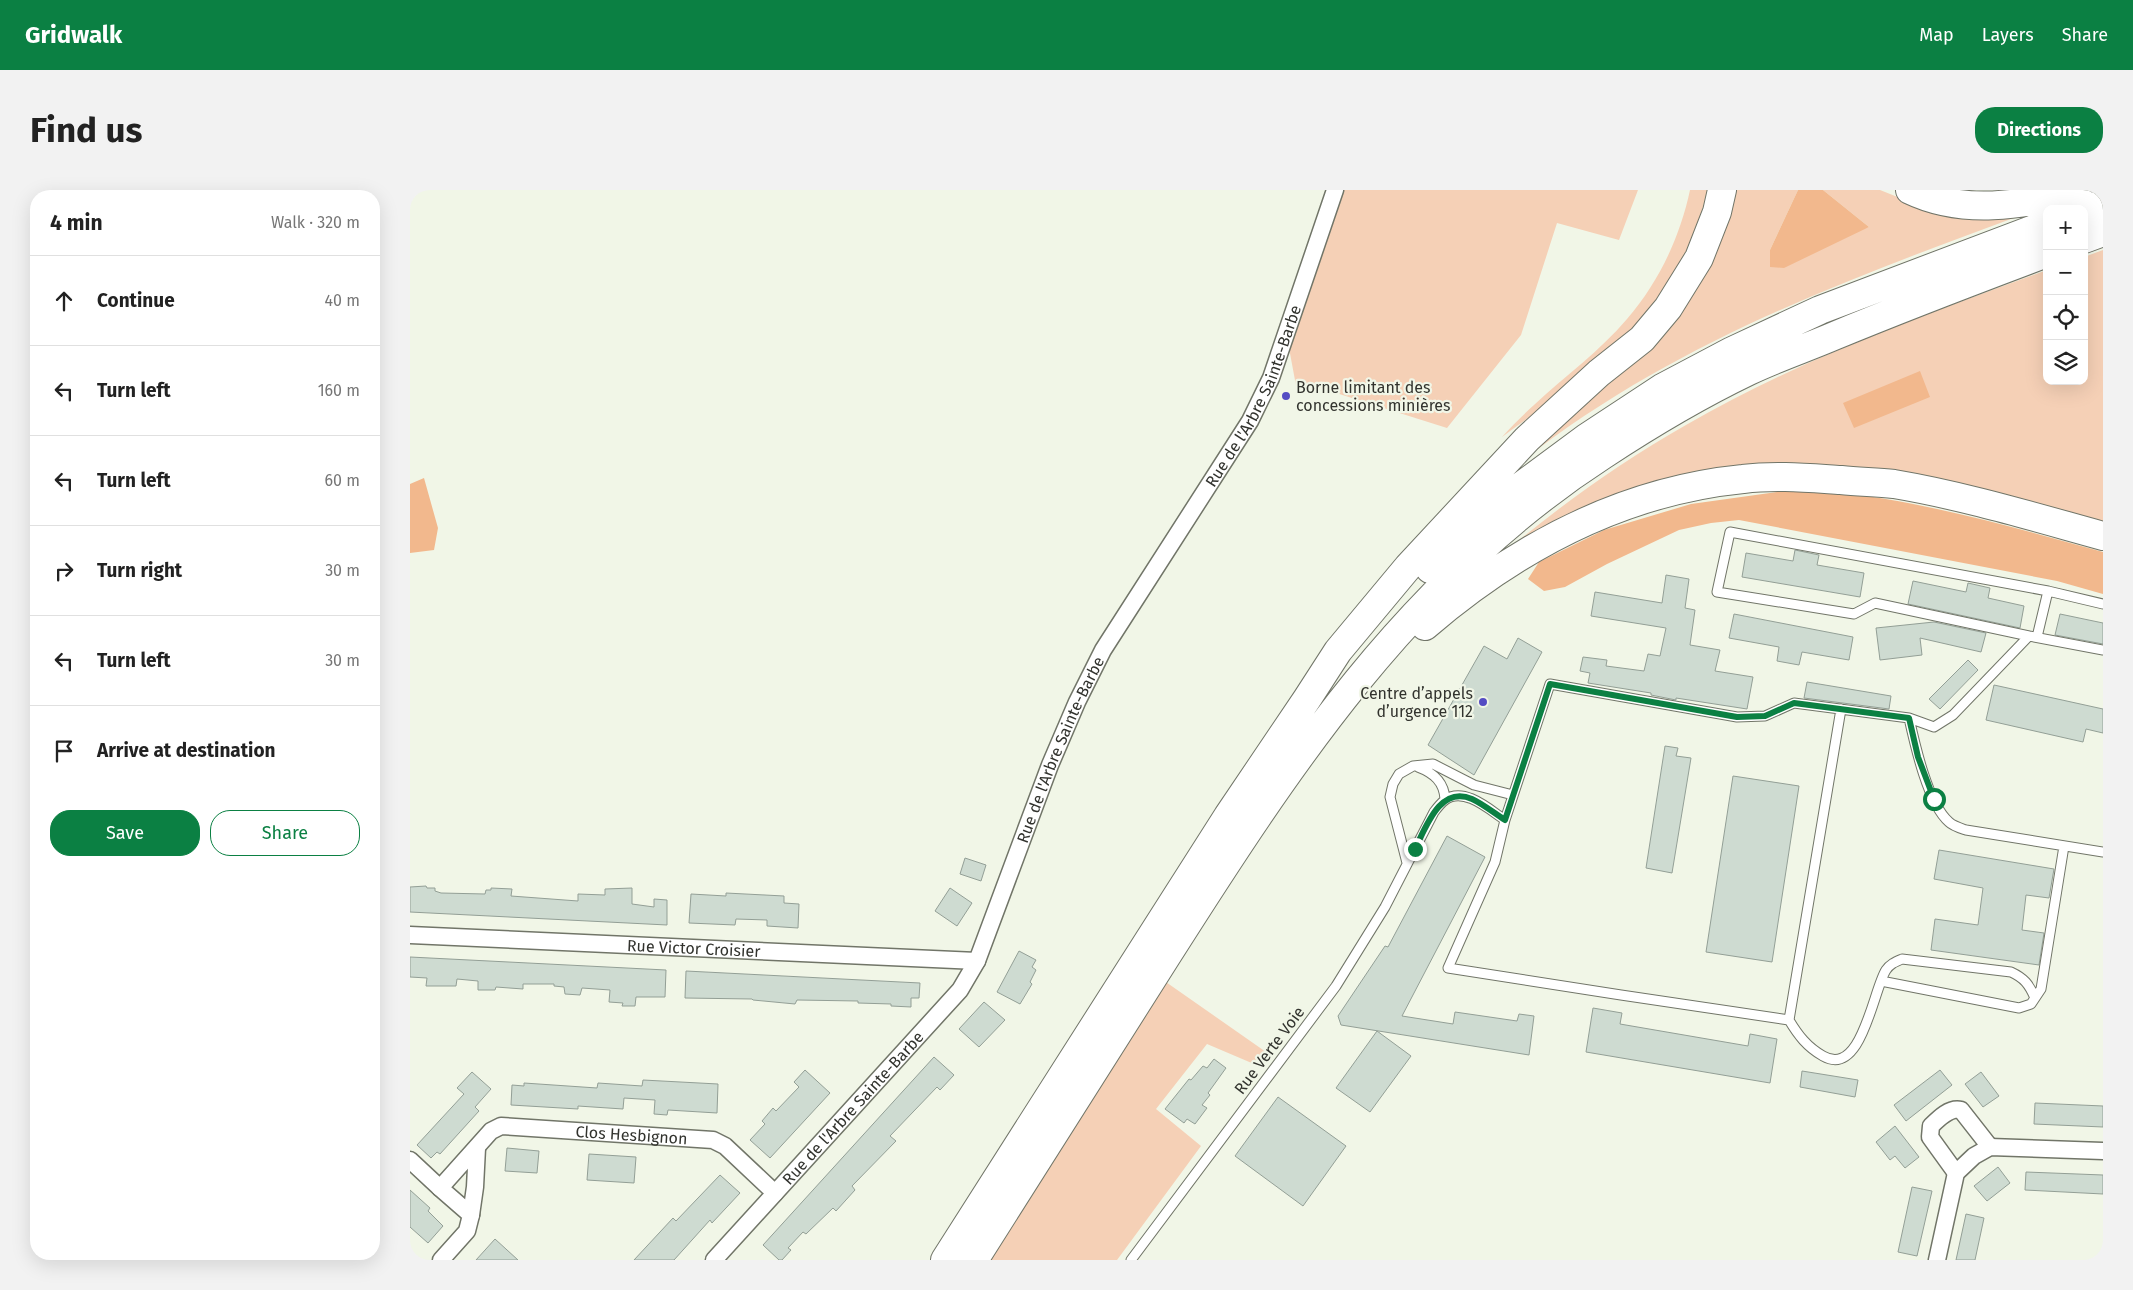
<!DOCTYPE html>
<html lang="en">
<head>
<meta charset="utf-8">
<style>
	body { margin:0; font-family:"Fira Sans",sans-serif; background:#f2f2f2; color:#222 }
	.controls { position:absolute; right:15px; top:15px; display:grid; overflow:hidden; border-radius:10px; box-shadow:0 5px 20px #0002 }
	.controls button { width:45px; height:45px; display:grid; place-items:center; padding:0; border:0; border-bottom:1px solid #e0e0e0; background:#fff; color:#222; font:25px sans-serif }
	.stop { position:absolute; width:15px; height:15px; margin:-11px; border:4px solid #0b8043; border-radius:50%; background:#fff }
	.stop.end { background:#0b8043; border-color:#fff; box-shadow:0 1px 5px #0008 }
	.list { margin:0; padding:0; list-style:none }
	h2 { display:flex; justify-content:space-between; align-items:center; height:65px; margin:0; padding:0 20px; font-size:21px }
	h2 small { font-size:16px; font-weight:400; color:#767676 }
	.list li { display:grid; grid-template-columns:32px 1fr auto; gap:15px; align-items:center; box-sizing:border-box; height:90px; padding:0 20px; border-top:1px solid #e0e0e0 }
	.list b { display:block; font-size:19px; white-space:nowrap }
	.list em { font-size:16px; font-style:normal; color:#767676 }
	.actions { display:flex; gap:10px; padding:15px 20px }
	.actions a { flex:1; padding:11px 0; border:1px solid #0b8043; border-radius:20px; text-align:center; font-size:18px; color:#0b8043 }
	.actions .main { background:#0b8043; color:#fff }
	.icon { flex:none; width:28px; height:28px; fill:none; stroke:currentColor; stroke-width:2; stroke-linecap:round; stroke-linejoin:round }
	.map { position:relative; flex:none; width:1693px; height:1070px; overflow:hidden; border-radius:20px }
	header { display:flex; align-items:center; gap:30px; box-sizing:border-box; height:70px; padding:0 25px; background:#0b8043; color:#fff }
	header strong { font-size:24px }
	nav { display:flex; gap:28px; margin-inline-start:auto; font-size:18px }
	.intro { display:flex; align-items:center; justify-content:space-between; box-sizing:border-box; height:120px; padding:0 30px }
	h1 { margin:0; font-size:35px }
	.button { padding:12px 22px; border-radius:20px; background:#0b8043; color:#fff; font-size:18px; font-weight:700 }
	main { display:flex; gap:30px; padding:0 30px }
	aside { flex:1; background:#fff; border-radius:20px; box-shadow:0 5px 20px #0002 }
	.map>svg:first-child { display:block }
	.green { fill:#f5d0b6 }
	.forest { fill:#f2b88d }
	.building { fill:#cedbd1; stroke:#939f96 }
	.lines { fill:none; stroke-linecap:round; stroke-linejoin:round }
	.lane-casing { stroke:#717568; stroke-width:11 }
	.street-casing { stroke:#717568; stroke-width:19 }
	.highway-casing { stroke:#717568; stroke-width:30 }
	.lane { stroke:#fff; stroke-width:9 }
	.street { stroke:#fff; stroke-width:16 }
	.highway { stroke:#fff; stroke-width:28 }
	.route { stroke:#0b8043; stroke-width:6 }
	.poi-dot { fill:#544cc3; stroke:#f1f6e7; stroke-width:2 }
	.labels { text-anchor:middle; stroke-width:4.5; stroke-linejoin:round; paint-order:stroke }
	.poi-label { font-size:16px; fill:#32332e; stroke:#f1f6e7; text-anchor:start }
	.street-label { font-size:16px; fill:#32332e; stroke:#f1f6e7 }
</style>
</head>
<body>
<header>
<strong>Gridwalk</strong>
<nav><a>Map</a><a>Layers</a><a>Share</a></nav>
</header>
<div class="intro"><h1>Find us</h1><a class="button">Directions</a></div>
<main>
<aside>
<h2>4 min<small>Walk · 320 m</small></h2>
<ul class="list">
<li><svg class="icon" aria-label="ahead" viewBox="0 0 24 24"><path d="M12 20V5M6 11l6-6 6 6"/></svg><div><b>Continue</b></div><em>40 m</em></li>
<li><svg class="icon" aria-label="left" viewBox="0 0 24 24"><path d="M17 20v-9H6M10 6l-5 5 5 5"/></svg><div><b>Turn left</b></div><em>160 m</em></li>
<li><svg class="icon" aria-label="left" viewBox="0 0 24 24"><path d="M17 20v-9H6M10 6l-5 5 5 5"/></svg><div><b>Turn left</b></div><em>60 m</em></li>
<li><svg class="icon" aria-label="right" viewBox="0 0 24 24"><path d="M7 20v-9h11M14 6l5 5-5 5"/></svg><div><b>Turn right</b></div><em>30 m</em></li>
<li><svg class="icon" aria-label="left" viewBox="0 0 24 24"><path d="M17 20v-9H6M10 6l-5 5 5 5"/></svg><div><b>Turn left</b></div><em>30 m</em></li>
<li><svg class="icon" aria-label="arrive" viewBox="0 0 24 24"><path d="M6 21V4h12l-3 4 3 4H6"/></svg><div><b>Arrive at destination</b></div></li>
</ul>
<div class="actions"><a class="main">Save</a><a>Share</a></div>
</aside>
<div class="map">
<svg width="1693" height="1070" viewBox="0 0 1693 1070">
	<rect width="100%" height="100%" fill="#f1f6e7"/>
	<path class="green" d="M934,0H1228L1209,50L1147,33L1111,145L1037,238L904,196L887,201L879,158Z
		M1280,0H1298C1287,40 1272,80 1247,114C1208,165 1144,209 1092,247C1102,236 1113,225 1124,215C1155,186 1190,161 1217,129C1249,92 1270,47 1280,0Z
		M1319,0H1388L1360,60L1459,37L1413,0H1470L1520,20L1609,26C1425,94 1250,158 1096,284L1228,163Z
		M1693,60V332L1534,290L1467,279L1394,275L1097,360C1154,313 1212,271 1276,235C1390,169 1514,125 1637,80V191H1674V67Z
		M753,790L856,862L844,874L797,854L746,919L791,956L707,1070H578Z"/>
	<path class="forest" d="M1388,0H1413L1459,37L1374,78L1360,77V60Z
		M1510,181L1520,207L1444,238L1433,213Z
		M14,288L28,338L24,360L0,363V294Z
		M1416,301C1511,310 1601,337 1693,362V404L1647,391L1329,330L1301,333L1269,340L1197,374L1155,397L1134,401L1118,389L1129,372L1194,340L1281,314L1367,302Z"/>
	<path class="building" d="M1385,360L1409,365L1407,375L1454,383L1450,407L1332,387L1336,363L1383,371Z
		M1256,385L1279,389L1275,418L1285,420L1280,455L1310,460L1305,481L1343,487L1337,519L1266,508V510L1241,505V503L1178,493L1180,483L1170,481L1173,467L1197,470L1196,476L1234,481L1238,464L1250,466L1256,438L1181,426L1185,402L1252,413Z
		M1503,391L1556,402L1558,393L1580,398L1578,408L1614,416L1610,438L1498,414Z
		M1324,424L1443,447L1439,470L1392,462L1389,475L1367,471L1369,457L1319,448Z
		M1650,424L1693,433V454L1645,445Z
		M1524,432L1576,443L1571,462L1510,448L1512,465L1470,470L1466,438Z
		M1108,448L1132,462L1064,585L1018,555L1074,456L1097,469Z
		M1558,470L1568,480L1530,519L1519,509Z
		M1397,492L1481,506L1479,519L1394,508Z
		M1584,495L1693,519V543L1676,539L1673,552L1576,530Z
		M1255,556L1268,558L1266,566L1281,568L1262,683L1236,678Z
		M1323,586L1389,596L1362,772L1296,762Z
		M1037,646L1075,667L992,826L1043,834L1045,822L1107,831L1109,824L1124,826L1119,865L931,835L928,826L975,756L978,757Z
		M1529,660L1644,679L1639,708L1616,705L1612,740L1634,743L1629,775L1521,760L1525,729L1568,735L1573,698L1524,689Z
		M555,668L576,675L571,691L550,684Z
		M16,696L17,698H25V701L31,703L75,704L76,700H81V698L102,699L101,706L168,711V704L195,705V699L222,698V714L244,717V709L257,710V735L0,722V697Z
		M540,698L562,713L547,736L525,721Z
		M316,703L374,706V713L389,714L388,738L357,736V730L326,729L325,735L279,733L281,704L316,706Z
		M609,761L626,770L622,777L626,780L620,792L622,794L610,814L587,802Z
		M0,767L256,780L255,807H226L225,816H212L213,813L199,812L200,800L172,798L170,805L155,804L154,797L144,796V794H113V799L86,797L85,800H68V791L47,789L46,796H16L17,788L0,787Z
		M276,781L510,793L509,808H501V817L481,816V814L448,813V811L387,810L385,814L343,810L342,809L275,808Z
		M574,812L595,830L569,857L549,839Z
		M1183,818L1212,823L1210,834L1338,856L1340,844L1367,849L1360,893L1176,862Z
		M967,841L1001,866L960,922L926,898Z
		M524,867L544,885L530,900L527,897L480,946L486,951L442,996L445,1000L426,1021L423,1018L396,1044L393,1042L378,1058L381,1060L372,1070H369L353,1055Z
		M804,869L816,878L798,903L800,905L792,915L797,918L785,934L777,929L774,933L755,919L779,889L781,890L793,876L797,878Z
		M395,880L420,903L360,968L340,950L355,934L352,931L363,918L366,921L389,897L384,892Z
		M1530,880L1542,895L1496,931L1484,915Z
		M1392,881L1448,890L1445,907L1390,897Z
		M62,882L81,899L65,917L69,921L30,964L27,962L21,968L7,955L54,904L47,898Z
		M1571,882L1589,906L1573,917L1555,894Z
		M233,890L308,894L307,923L258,920L257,925L244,924L245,910L214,908L213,919L168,916V919L101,915L102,895L114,896V893L187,898L188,893L232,896Z
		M868,907L936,956L893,1016L825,966Z
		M1625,913L1693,916V937L1624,934Z
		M1485,936L1509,967L1495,978L1485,966L1480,970L1466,952Z
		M97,958L129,961L127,983L95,981Z
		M179,964L226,967L224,993L177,990Z
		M1588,977L1600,993L1577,1011L1564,996Z
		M1616,982L1693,985V1004L1615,1000Z
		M310,985L330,1003L302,1033L300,1030L264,1070H224L263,1028L266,1031Z
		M1502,997L1522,1001L1507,1066L1488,1062Z
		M0,1000L20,1018L18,1021L33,1036L18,1053L0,1037Z
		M1556,1024L1574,1028L1565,1070H1546Z
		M85,1049L108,1070H66Z"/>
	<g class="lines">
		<g class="lane-casing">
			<path id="lane" d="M1619,446L1465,413L1444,424L1307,402L1320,342L1638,401
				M1627,447L1638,401L1693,414
				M1431,519L1379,830L1211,805L1038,778L1085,672L1095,630L1140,494L1327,527L1355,526L1384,513L1499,528L1524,537L1543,525L1619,446L1693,460
				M1499,528C1505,555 1518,614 1539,632C1543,636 1550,638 1556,640L1693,662
				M1008,577C1024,583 1034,592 1035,609
				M997,673L980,607L983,594L989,584L1003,576L1023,574L1064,595L1103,605
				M1625,808L1631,799L1654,656
				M1379,830C1388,845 1397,857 1413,866C1452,888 1463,800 1476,780C1480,774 1485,772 1492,769L1601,782C1614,788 1619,794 1625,808L1621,814L1609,818L1471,791
				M721,1070L926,796L975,717L1024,622C1027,618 1031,613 1035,610C1054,596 1080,620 1095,630"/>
		</g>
		<g class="street-casing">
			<g id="street">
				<path id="s1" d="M0,745L567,771"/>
				<path d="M0,970L30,998"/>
				<path d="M1546,983L1520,947L1521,936C1529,928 1540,917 1551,920L1580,957"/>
				<path d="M61,1025L65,997L67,958"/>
				<path id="s2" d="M31,1070L57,1041L61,1025L30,998L81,941L91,936L303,950L315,956L365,1003"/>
				<path id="s3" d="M304,1070L550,800L567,771L640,575L667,512L693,460L840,231L861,188L925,0"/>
				<path d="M1527,1070L1546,983L1564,966L1580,957L1693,961"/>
			</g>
		</g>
		<g class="highway-casing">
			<path id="highway" d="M1500,0C1552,25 1613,16 1667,0
				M1674,20L1693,13
				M1674,49L1693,42
				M1020,379L1103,302L1176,248L1252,198L1322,161L1410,120L1637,34
				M1015,436C1107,357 1211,301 1333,289C1365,285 1398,288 1431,290C1448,292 1466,292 1484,294C1555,306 1624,327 1693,346
				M535,1070L818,626L897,509L928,461L998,377L1117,249L1189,183L1232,149L1258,118L1289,68L1307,22L1312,0
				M564,1070C628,969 692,868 756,767C878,575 998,391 1193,265C1240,234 1289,205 1339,181C1366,168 1396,158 1424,146C1494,117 1565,90 1637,63"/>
		</g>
		<use href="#lane" class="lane"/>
		<use href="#street" class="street"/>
		<use href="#highway" class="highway"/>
	</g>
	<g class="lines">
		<path class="route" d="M1005,659C1016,637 1030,595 1062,609C1073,614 1084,623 1095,630L1140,494L1327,527L1355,526L1384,513L1499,528L1508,567L1524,609"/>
	</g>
	<g class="poi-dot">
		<circle cx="876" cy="206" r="5"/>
		<circle cx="1073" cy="512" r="5"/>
	</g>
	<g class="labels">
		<g class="poi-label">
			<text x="886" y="203">Borne limitant des<tspan x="886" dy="18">concessions minières</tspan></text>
			<text x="1063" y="509" text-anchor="end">Centre d’appels<tspan x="1063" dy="18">d’urgence 112</tspan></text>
		</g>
		<g class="street-label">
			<text dy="6" stroke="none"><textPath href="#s3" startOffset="1031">Rue de l'Arbre Sainte-Barbe</textPath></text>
			<text dy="6" stroke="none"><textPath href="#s3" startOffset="626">Rue de l'Arbre Sainte-Barbe</textPath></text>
			<text dy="6" stroke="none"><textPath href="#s1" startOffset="284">Rue Victor Croisier</textPath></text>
			<text transform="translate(859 860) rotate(-53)" y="6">Rue Verte Voie</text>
			<text dy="6" stroke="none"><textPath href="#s3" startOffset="206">Rue de l'Arbre Sainte-Barbe</textPath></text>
			<text dy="6" stroke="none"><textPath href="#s2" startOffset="315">Clos Hesbignon</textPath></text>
		</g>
	</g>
</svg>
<div class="controls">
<button>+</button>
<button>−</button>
<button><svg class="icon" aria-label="locate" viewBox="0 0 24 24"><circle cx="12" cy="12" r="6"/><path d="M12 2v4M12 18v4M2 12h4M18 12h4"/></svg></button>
<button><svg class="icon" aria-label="layers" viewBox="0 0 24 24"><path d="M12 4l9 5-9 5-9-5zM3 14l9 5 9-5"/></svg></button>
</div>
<div class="stop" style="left:1524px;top:609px"></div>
<div class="stop end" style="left:1005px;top:659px"></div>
</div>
</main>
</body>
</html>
